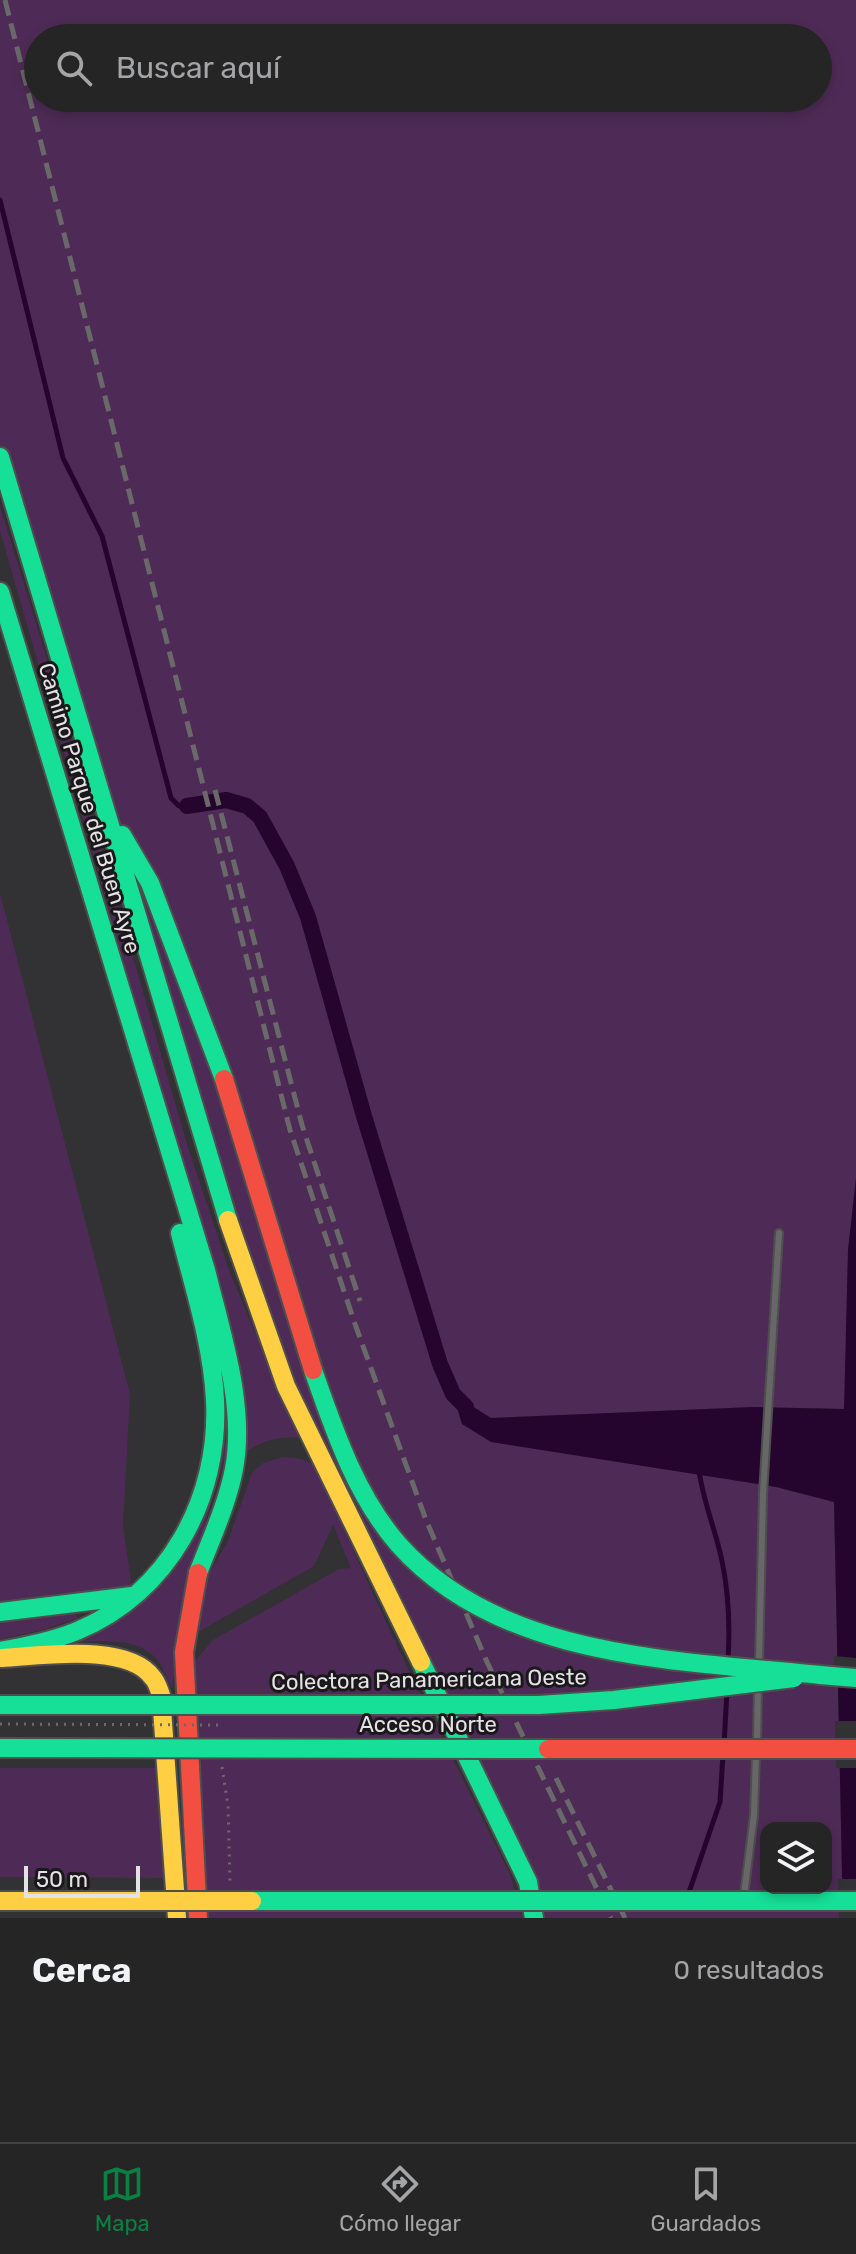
<!DOCTYPE html>
<html lang="es">
<head>
<meta charset="utf-8">
<style>
	body { margin:0; font-family:Rubik,sans-serif; background:#2e2d2e; color:#f1f3f6 }
	.controls { position:absolute; right:24px; bottom:24px; display:grid; overflow:hidden; border-radius:16px; box-shadow:0 4px 12px #0003 }
	.controls button { width:72px; height:72px; display:grid; place-items:center; padding:0; border:0; border-bottom:2px solid #424243; background:#262526; color:#f1f3f6; font:40px sans-serif }
	.scale { position:absolute; left:24px; bottom:20px; width:116px; box-sizing:border-box; padding-left:8px; border:4px solid #e4e2e5; border-top:0; font-size:22px; line-height:28px; white-space:nowrap; color:#e4e2e5; -webkit-text-stroke:6px #1a181a; paint-order:stroke }
	.list { margin:0; padding:0; list-style:none }
	h2 { display:flex; justify-content:space-between; align-items:center; height:104px; margin:0; padding:0 32px; font-size:34px }
	h2 small { font-size:26px; font-weight:400; color:#a4a5a7 }
	.icon { flex:none; width:44px; height:44px; fill:none; stroke:currentColor; stroke-width:2; stroke-linecap:round; stroke-linejoin:round }
	.map { position:relative; flex:none; width:856px; height:1918px; overflow:hidden }
	.search { position:absolute; background:#262526; box-shadow:0 4px 12px #0003; left:24px; right:24px; top:24px; height:88px; display:flex; align-items:center; gap:20px; box-sizing:border-box; padding:0 28px; border-radius:44px; color:#a4a5a7; font-size:30px }
	.sheet { height:224px; background:#262526 }
	nav { display:flex; justify-content:space-around; align-items:center; box-sizing:border-box; height:112px; border-top:2px solid #424243; background:#262526; font-size:22px; color:#a4a5a7 }
	nav a { display:grid; justify-items:center; gap:4px }
	nav .on { color:#0b8043 }
	.map>svg:first-child { display:block }
	.green { fill:#4e2b56; fill-rule:evenodd }
	.water { fill:#25052e }
	.pier { fill:#323133 }
	.lines { fill:none; stroke-linecap:round; stroke-linejoin:round }
	.stream { stroke:#25052e; stroke-width:5 }
	.canal { stroke:#25052e; stroke-width:16 }
	.lane-casing { stroke:#4f4e4f; stroke-width:10 }
	.fast-casing { stroke:#4f4e4f; stroke-width:22 }
	.slow-casing { stroke:#4f4e4f; stroke-width:22 }
	.jam-casing { stroke:#4f4e4f; stroke-width:22 }
	.path { stroke:#6c6b6c; stroke-width:3; stroke-dasharray:2 6; stroke-linecap:butt }
	.lane { stroke:#686768; stroke-width:6 }
	.fast { stroke:#16e098; stroke-width:18 }
	.slow { stroke:#ffcf43; stroke-width:18 }
	.jam { stroke:#f24e42; stroke-width:18 }
	.rail { stroke:#6a696a; stroke-width:5; stroke-dasharray:16 8; stroke-linecap:butt }
	.fast-bridge-casing { stroke:#4f4e4f; stroke-width:22; stroke-linecap:butt }
	.slow-bridge-casing { stroke:#4f4e4f; stroke-width:22; stroke-linecap:butt }
	.jam-bridge-casing { stroke:#4f4e4f; stroke-width:22; stroke-linecap:butt }
	.path-bridge { stroke:#6c6b6c; stroke-width:3; stroke-dasharray:2 6; stroke-linecap:butt }
	.fast-bridge { stroke:#16e098; stroke-width:18 }
	.slow-bridge { stroke:#ffcf43; stroke-width:18 }
	.jam-bridge { stroke:#f24e42; stroke-width:18 }
	.labels { text-anchor:middle; stroke-width:6; stroke-linejoin:round; paint-order:stroke }
	.street-label { font-size:22px; fill:#e4e2e5; stroke:#1a181a }
</style>
</head>
<body>
<div class="map">
<svg width="856" height="1918" viewBox="0 0 856 1918">
	<rect width="100%" height="100%" fill="#323133"/>
	<path class="green" d="M0,0H856V1178L848,1250L845,1409L754,1407L491,1418L453,1395L462,1424L776,1487L834,1502L843,1918H534L286,1386L0,457ZM38,38H818V98H38ZM766,1828H826V1888H766Z
		M0,506L51,673L187,1144L229,1270L274,1377L398,1648L510,1874L522,1918H205L191,1666L213,1640L339,1569L351,1568L333,1525L314,1566L193,1635L200,1590L228,1541L252,1473L263,1463L283,1457L302,1459L312,1464L300,1438C278,1436 262,1441 244,1453L246,1424L239,1358L220,1280L153,1063L0,531Z
		M0,893L130,1394L123,1525L133,1595L0,1612Z
		M228,1400L226,1454L182,1603L172,1689C167,1680 164,1669 158,1661C140,1638 107,1641 81,1642V1639L190,1539Z
		M74,1611L78,1618L42,1630L0,1639V1620Z
		M0,1768H158L166,1878L0,1877Z"/>
	<path class="water" d="M856,1178V1918H843L834,1502L776,1487L491,1442L462,1424L453,1394L491,1418L754,1407L844,1409L848,1250Z"/>
	<path class="pier" d="M834,1656L856,1658V1677L834,1678Z
		M835,1721H856V1768H836Z
		M838,1879H856V1918H839Z"/>
	<g class="lines">
		<path class="stream" d="M0,200L63,458L102,536L171,798L179,806H187
			M699,1470C703,1502 716,1531 722,1561C729,1594 730,1628 728,1661
			M724,1745L727,1691
			M688,1895L720,1802L723,1755"/>
		<path class="canal" d="M187,806L226,800L247,806L260,817L287,866L308,917L364,1116L440,1364L453,1394L466,1407"/>
		<g class="lane-casing">
			<path id="lane" d="M759,1663L763,1494L779,1233
				M757,1743L758,1686
				M744,1895L754,1815L756,1754"/>
		</g>
		<g class="fast-casing">
			<path id="fast" d="M0,457L228,1220
				M0,592L206,1270C221,1332 246,1405 234,1469C227,1505 211,1539 198,1573
				M122,835L150,883L224,1079
				M0,1612L132,1596
				M0,1651C26,1646 52,1641 77,1631C169,1593 220,1498 215,1400C212,1343 194,1288 180,1233
				M421,1662L528,1882L534,1918
				M820,1675L856,1678"/>
		</g>
		<g class="slow-casing">
			<path id="slow" d="M228,1220L286,1386L421,1662
				M2,1658C40,1656 128,1642 153,1678C157,1682 159,1690 161,1695L177,1918"/>
		</g>
		<g class="jam-casing">
			<path id="jam" d="M198,1918L184,1652L198,1573"/>
		</g>
		<path class="path" d="M222,1767L228,1806L230,1883"/>
		<use href="#lane" class="lane"/>
		<use href="#fast" class="fast"/>
		<use href="#slow" class="slow"/>
		<use href="#jam" class="jam"/>
		<path class="rail" d="M5,0L290,1130L355,1324L426,1520L487,1662L611,1918
			M215,790L302,1125L360,1301
			M556,1778L625,1918"/>
		<g class="fast-bridge-casing">
			<path id="fast-bridge" d="M313,1370C334,1430 356,1496 399,1545C502,1660 678,1660 820,1675
				M0,1705H539L614,1700L794,1678
				M0,1748L548,1749
				M252,1901H856"/>
		</g>
		<g class="slow-bridge-casing">
			<path id="slow-bridge" d="M0,1901H252"/>
		</g>
		<g class="jam-bridge-casing">
			<path id="jam-bridge" d="M224,1079L313,1370
				M548,1749H856"/>
		</g>
		<path class="path-bridge" d="M0,1724L219,1725"/>
		<use href="#fast-bridge" class="fast-bridge"/>
		<use href="#slow-bridge" class="slow-bridge"/>
		<use href="#jam-bridge" class="jam-bridge"/>
	</g>
	<g class="labels">
		<g class="street-label">
			<text transform="translate(90 808) rotate(73)" y="8">Camino Parque del Buen Ayre</text>
			<text transform="translate(429 1679) rotate(-1)" y="8">Colectora Panamericana Oeste</text>
			<text x="428" y="1732">Acceso Norte</text>
		</g>
	</g>
</svg>
<div class="controls">
<button><svg class="icon" aria-label="layers" viewBox="0 0 24 24"><path d="M12 4l9 5-9 5-9-5zM3 14l9 5 9-5"/></svg></button>
</div>
<div class="scale">50 m</div>
<div class="search"><svg class="icon" aria-label="search" viewBox="0 0 24 24"><circle cx="10" cy="10" r="6"/><path d="M15 15l6 6"/></svg>Buscar aquí</div>
</div>
<section class="sheet">
<h2>Cerca<small>0 resultados</small></h2>
<ul class="list">
</ul>
</section>
<nav>
<a class="on"><svg class="icon" aria-label="map" viewBox="0 0 24 24"><path d="M3 6l6-2 6 2 6-2v14l-6 2-6-2-6 2zM9 4v14M15 6v14"/></svg>Mapa</a>
<a><svg class="icon" aria-label="directions" viewBox="0 0 24 24"><path d="M12 3l9 9-9 9-9-9zM9 14v-3h6M13 9l2 2-2 2"/></svg>Cómo llegar</a>
<a><svg class="icon" aria-label="saved" viewBox="0 0 24 24"><path d="M7 4h10v16l-5-4-5 4z"/></svg>Guardados</a>
</nav>
</body>
</html>
